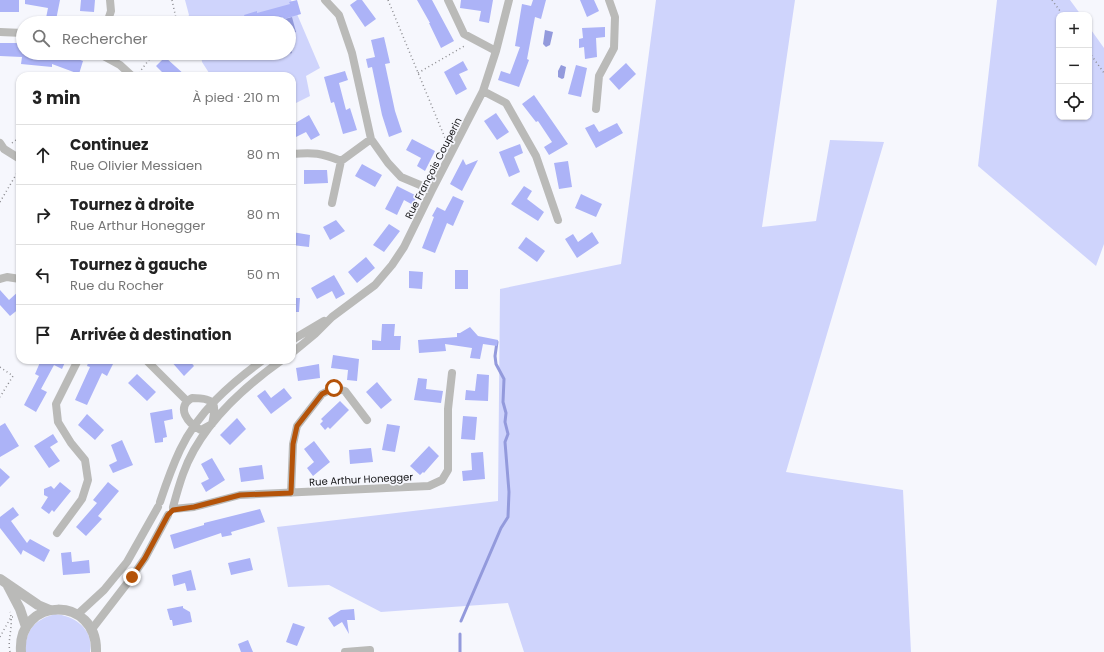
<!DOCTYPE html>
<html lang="fr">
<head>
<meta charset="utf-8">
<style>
	body { margin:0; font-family:Poppins,sans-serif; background:#f2f2f2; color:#222 }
	.controls { position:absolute; right:12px; top:12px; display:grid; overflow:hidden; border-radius:8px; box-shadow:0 1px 3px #0004 }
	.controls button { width:36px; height:36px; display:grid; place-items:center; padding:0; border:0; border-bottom:1px solid #e0e0e0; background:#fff; color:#222; font:20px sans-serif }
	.stop { position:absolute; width:12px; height:12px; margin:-9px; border:3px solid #b45309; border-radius:50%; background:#fff }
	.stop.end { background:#b45309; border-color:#fff; box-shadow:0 1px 4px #0008 }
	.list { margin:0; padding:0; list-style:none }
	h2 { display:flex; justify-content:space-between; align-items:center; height:52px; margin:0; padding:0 16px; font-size:17px }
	h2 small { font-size:13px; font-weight:400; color:#767676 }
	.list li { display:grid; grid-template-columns:26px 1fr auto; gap:12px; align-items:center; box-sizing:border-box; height:60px; padding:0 16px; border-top:1px solid #e0e0e0 }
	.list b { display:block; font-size:15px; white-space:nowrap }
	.list p { margin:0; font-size:13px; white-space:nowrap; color:#767676 }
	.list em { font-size:13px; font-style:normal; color:#767676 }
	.icon { flex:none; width:22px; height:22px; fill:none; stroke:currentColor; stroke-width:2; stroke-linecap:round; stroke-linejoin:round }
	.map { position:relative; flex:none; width:1104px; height:652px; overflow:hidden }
	.search { position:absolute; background:#fff; box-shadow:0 1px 3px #0004; left:16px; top:16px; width:280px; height:44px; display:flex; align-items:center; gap:10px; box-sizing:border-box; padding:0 14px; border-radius:22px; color:#767676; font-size:15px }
	.panel { position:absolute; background:#fff; box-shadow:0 1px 3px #0004; left:16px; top:72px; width:280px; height:292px; border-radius:12px }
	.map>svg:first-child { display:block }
	.green { fill:#cfd4fc }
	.water { fill:#939adc }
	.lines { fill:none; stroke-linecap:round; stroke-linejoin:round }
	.stream { stroke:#939adc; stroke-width:3 }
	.building { fill:#acb3f7 }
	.path { stroke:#8d8d91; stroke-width:1.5; stroke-dasharray:1 3; stroke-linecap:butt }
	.minor { stroke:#babab8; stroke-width:8 }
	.tertiary { stroke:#babab8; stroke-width:10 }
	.route { stroke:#b45309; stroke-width:5 }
	.labels { text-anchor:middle; stroke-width:3.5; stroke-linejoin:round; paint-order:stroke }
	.street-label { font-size:10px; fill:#141416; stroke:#f6f7fd }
</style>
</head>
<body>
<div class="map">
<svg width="1104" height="652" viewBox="0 0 1104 652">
	<rect width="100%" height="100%" fill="#f6f7fd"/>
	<path class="green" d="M185,0H291L320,68L306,76L310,96L292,105V76H211L202,62L201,53H289V23H185L189,15Z
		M656,0H795L762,227L816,221L830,140L884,142L786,472L903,490L911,652H524L508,603L381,612L329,585L288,587L277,527L498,501L500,289L621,264Z
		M997,0H1070L1081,15H1059V117H1089V27L1104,48V244L1096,266L978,166Z
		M55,614C75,616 94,629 90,652H25C26,630 34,620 55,614Z"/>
	<path class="water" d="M292,17L296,32L289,34V23H286L285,19Z
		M545,30L553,32L550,45L546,47L543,44Z
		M289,44L292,53L273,58L271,53H289Z
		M561,65L566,67L564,78L562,79L558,77V71Z"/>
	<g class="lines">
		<path class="stream" d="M461,621L501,528L508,517L509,492L505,442L508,434L505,422L506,413L503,402L504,379L496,364L495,356L497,342
			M460,652V634"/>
	</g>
	<path class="building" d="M0,0H19V12H0Z
		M25,0H60L56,20L46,18L48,8L25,4Z
		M81,0H95L94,12L80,11Z
		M297,0L301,14L284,19L283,17L263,23H247L244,15L257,11V13L290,4L289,2Z
		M357,0H362L376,19L365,27L350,5Z
		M417,0H432L454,41L441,48L429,23H430Z
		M461,0H493L489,23L479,21L481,11L460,8Z
		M533,0H546L541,19L535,17L527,59L529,60L519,87L498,80L501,71L510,74L520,47L515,46L522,4L531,6Z
		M580,0H594L599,11L587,17Z
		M605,27V37L596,38L597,57L585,59L584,47L579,48V39L583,38L582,28Z
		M384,37L390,63L385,64L395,111L402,132L389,137L382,115L372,67L368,68L366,59L375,57L371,40Z
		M0,43H23V53L60,56L61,53L83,61L79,74L52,64V67L21,64L22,57L0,56Z
		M165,57L186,76H166L156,66Z
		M463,61L468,70L459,74L467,89L456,95L444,72Z
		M626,63L636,74L619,90L609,79Z
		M576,65L587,68L581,97L568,94Z
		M345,71L348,80L339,83L346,110L350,108L357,130L343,134L334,102L331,103L324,77Z
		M534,95L568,144L549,155L544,147L552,142L538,121L536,122L522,104Z
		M496,113L509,132L497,140L484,121Z
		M309,115L320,135L311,140L306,132L292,139V125Z
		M617,123L623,133L596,148L585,128L594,124L599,132Z
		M412,139L435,151L425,171L417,166L421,158L406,150Z
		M520,144L523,153L514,157L520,172L509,177L499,152Z
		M463,159L466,165L478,160L462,191L450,184Z
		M568,161L572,187L559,189L554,163Z
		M362,164L382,175L375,187L355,176Z
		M304,170H327L328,183L304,184Z
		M397,186L417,196L413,205L404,200L397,215L385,209Z
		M524,186L532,191L527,199L544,212L538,221L511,204Z
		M581,194L602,204L596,217L575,208Z
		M453,196L464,201L453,226L447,223L435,253L422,248L434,217L432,216L437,207L445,211Z
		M336,220L345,231L330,240L323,227Z
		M389,224L400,231L384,252L373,245Z
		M292,232L310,235L309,247L292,245Z
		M592,232L599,243L577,258L565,239L573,234L578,242Z
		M526,237L545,251L537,262L518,248Z
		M366,257L375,268L357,283L348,272Z
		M455,270H468V289H455Z
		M409,271L423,272L422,289L409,288Z
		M334,275L345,294L336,299L332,291L317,299L311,288Z
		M0,290L9,300L20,290V308L10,316L0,305Z
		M292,298H300L299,312H292Z
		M382,324H395L394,336H401L400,350H372V340L381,341Z
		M470,327L478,336L498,340L497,346L483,344L480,359L470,358L472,348L445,344L446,351L419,353L418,340L457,337V333H460Z
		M333,355L359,359L357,381L347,380L348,370L331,368Z
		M41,360H66L62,369L54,365L41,389L47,392L36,412L24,405L39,376L35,374Z
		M89,360H115L107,376L102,373L87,405L75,400L90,367L87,366Z
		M170,360H189L194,366L184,376Z
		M319,364L320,378L298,381L296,368Z
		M137,374L156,392L147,401L128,383Z
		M477,374L489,375L488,401L465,400L466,390L475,391Z
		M418,378L427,379L426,389L443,391L441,403L414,400Z
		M377,382L392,400L381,409L366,392Z
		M284,388L292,398L271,414L257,396L265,390L271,398Z
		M340,401L349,410L330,429L328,427L325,430L320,424L323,421L321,419Z
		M172,409L173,419L164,421L167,437L163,438V442L155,443L150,413Z
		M87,414L104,430L95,440L78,425Z
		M463,416L477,417L475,440L461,439Z
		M237,418L246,429L230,445L220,435Z
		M5,423L19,446L0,457V426Z
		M387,424L400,426L395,452L382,450Z
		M53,434L58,442L50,447L60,461L49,468L34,446Z
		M122,440L133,465L113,473L109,465L117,461L111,445Z
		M314,441L330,462L313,476L307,468L314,462L304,449Z
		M429,446L439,456L424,473L423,472L420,475L410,466Z
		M371,448L373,462L350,464L349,450Z
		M483,452L485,479L463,481L462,471L472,470L471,453Z
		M212,458L225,480L206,492L201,483L209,479L201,464Z
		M262,465L264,479L241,482L239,468Z
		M0,468L10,477L0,487Z
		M60,482L71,491L54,512L52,510L49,514L41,508L48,497L44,495V489L51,486L54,489Z
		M108,482L119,491L98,516L102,519L86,536L76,527L97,503L93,500Z
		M13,507L19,515L11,521L27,543L30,539L50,550L44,562L23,550L21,555L0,528V517Z
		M260,509L265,522L231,532L232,535L222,537L221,533L174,549L170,535L204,525V523Z
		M71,552L72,562L89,560L90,573L63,575L61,553Z
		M250,558L253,570L231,575L228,563Z
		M191,570L196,590L187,591L185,583L174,586L172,575Z
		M183,606V608L190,612L192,622L173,626L172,620H170L167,609Z
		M354,609L355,620H347L349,634L342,622L334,627L328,618L341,610Z
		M293,623L305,627L297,646L286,642Z
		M248,640L253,652H241L238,644Z"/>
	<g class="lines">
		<path class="path" d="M172,0L177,23
			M388,0L445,138L448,141
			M1052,0L1063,15
			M1089,52L1104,73
			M139,73L154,53
			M418,73L466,45
			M12,143L20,137
			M0,202L20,168
			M0,367L13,376L0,397
			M0,637L11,617H13
			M10,652C7,639 14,626 10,612"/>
		<path class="minor" d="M325,0L339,15L352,53L371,139L388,163L401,177L432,190
			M448,0L464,34L496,51
			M107,23L111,11L110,0
			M0,32L23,33
			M98,53L120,65L132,76
			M483,91L506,103L536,156L558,220
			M596,109L599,76L614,48L615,17L609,0
			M0,143L4,149L20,159
			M292,154C313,152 322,153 341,161
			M332,203L341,161L371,139
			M0,279L7,277L20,279
			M292,340L324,321
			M292,353L315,334L332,317L375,285L392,265L404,247L432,190L483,91L496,51L509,0
			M146,360L187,401
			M192,398C215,398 217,403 212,424L201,430C188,424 175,407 192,398Z
			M291,493L293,444L297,426L322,394L334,388L345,391L367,420
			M160,502C166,484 172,467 180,450C198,412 230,384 263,360
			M173,507C176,496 179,485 183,474C200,426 241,389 282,360
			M173,509L194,507L240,495L429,486L442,480L448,470V409L452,373
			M57,533L82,499L88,480L85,460L71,443L58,422L56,404L78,360
			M78,614L104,590L127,562L158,507
			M92,629L132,577L145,558L168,515
			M345,652L370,650V652"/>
		<path class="tertiary" d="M0,579L38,605L50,610
			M8,586L20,609L26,627
			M21,652C17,596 98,595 96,652"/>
	</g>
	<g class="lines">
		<path class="route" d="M132,577L145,558L168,515L173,510L194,507L240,495L291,493L293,444L297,426L322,394L334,388"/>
	</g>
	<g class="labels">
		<g class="street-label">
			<text transform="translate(433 168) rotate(-63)" y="4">Rue François Couperin</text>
			<text transform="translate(361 479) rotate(-3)" y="4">Rue Arthur Honegger</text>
		</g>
	</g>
</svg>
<div class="controls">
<button>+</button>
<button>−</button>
<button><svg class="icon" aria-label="locate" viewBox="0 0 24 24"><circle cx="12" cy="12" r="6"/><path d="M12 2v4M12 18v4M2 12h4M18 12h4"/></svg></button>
</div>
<div class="stop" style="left:334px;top:388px"></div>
<div class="stop end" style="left:132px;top:577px"></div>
<div class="search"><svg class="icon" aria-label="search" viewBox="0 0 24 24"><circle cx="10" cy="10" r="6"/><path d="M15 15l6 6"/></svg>Rechercher</div>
<section class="panel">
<h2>3 min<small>À pied · 210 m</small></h2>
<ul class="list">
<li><svg class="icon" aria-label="ahead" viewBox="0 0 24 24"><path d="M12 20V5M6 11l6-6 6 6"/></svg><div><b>Continuez</b><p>Rue Olivier Messiaen</p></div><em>80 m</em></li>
<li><svg class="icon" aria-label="right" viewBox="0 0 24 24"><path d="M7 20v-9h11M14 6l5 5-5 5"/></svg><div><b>Tournez à droite</b><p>Rue Arthur Honegger</p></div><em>80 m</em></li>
<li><svg class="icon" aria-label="left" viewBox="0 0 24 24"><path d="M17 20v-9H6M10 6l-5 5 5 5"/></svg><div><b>Tournez à gauche</b><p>Rue du Rocher</p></div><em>50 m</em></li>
<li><svg class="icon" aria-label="arrive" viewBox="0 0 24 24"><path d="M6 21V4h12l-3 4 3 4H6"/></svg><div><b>Arrivée à destination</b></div></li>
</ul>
</section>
</div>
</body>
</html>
